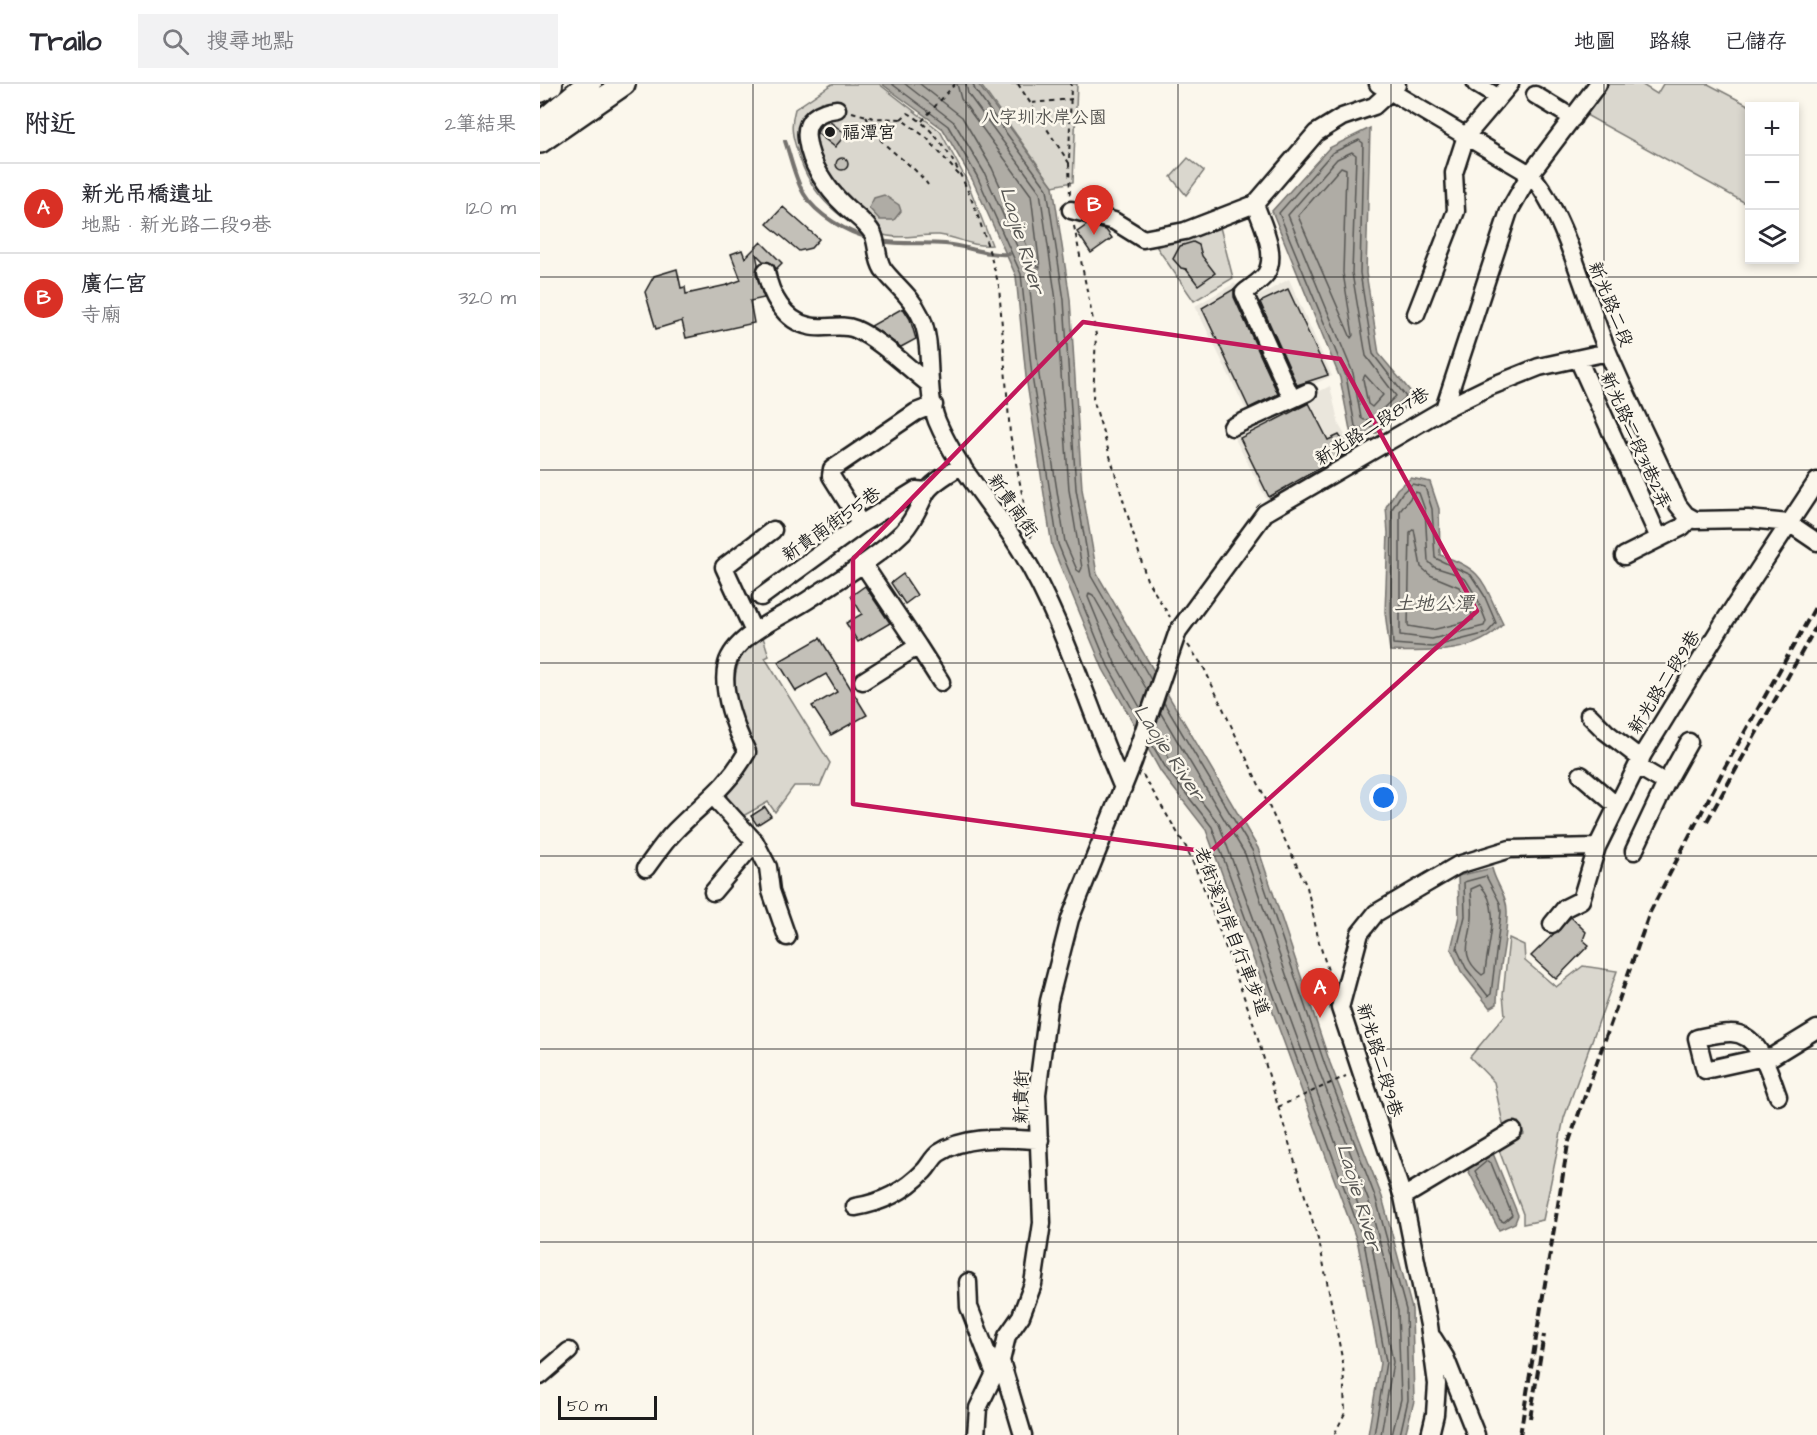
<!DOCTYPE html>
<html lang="zh-TW">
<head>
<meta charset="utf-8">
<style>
	body { margin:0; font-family:"Architects Daughter","LXGW WenKai TC",sans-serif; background:#f2f2f3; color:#2b2b33 }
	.controls { position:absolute; right:18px; top:18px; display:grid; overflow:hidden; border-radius:0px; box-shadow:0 3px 9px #0003 }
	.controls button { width:54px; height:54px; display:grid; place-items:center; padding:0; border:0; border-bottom:2px solid #e1e1e2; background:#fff; color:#2b2b33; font:30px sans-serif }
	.scale { position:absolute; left:18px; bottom:15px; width:99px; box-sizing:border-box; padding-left:6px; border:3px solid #1c1c1c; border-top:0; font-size:16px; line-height:21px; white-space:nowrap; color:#1c1c1c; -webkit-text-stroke:4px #fbf7ec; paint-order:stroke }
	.you { position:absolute; left:844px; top:714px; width:21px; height:21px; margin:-15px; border:4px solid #fff; border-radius:50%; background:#1a73e8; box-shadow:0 0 0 9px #1a73e833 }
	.badge { display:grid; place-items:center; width:39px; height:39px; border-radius:50%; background:#d93025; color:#fff; font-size:20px; font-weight:700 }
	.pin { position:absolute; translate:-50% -50px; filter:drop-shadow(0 2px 3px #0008) }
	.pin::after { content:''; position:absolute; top:32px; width:21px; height:18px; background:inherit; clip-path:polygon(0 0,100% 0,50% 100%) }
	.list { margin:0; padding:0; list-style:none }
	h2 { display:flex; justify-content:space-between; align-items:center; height:78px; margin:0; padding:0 24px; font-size:26px }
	h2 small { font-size:20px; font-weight:400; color:#7c7c81 }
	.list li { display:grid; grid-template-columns:39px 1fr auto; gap:18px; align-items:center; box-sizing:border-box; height:90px; padding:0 24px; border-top:2px solid #e1e1e2 }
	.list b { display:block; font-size:22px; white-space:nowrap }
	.list p { margin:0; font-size:20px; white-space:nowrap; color:#7c7c81 }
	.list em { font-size:20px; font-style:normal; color:#7c7c81 }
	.icon { flex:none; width:33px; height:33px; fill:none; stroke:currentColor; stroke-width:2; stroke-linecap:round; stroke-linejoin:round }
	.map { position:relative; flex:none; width:1277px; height:1351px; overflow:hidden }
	header { display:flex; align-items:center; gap:36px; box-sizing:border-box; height:84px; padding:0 30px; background:#fff; border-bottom:2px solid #e1e1e2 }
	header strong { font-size:28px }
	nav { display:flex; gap:33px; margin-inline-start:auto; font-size:21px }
	.search { width:420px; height:54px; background:#f2f2f3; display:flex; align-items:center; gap:15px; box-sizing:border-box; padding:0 21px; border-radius:0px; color:#7c7c81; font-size:22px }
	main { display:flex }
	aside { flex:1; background:#fff }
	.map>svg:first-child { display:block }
	.built { fill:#eae6dc }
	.green { fill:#dad7ce; stroke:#7b7a75; stroke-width:1.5 }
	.water { fill:#afaca5; stroke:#74726e; stroke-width:1.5 }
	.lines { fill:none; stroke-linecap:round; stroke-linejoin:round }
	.shore { stroke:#575653; stroke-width:1.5 }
	.stream { stroke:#74726e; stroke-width:4 }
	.building { fill:#c3c0b8; stroke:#1c1c1c; stroke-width:1.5 }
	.minor-casing { stroke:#1c1c1c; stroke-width:21 }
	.major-casing { stroke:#1c1c1c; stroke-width:26 }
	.highway-casing { stroke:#1c1c1c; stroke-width:28 }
	.path { stroke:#1c1c1c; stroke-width:2; stroke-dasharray:4.5 4.5; stroke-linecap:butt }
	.minor { stroke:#fbf7ec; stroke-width:16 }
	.major { stroke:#fbf7ec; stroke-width:21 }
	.highway { stroke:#fbf7ec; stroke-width:24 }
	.rail { stroke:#1c1c1c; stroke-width:4; stroke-dasharray:9 4.5; stroke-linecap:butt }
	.marked { fill:none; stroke:#c2185b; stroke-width:4.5; stroke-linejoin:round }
	.grid { fill:none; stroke:#1c1c1c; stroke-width:1.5; stroke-opacity:0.55 }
	.poi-dot { fill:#1c1c1c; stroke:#fbf7ec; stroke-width:2 }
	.labels { text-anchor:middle; stroke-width:5; stroke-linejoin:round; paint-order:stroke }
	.park-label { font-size:18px; fill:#555451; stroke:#fbf7ec }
	.poi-label { font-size:18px; fill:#1c1c1c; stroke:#fbf7ec; text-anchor:start }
	.street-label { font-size:18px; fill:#1c1c1c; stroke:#fbf7ec }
	.water-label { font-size:20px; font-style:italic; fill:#575653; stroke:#fbf7ec }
</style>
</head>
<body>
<header>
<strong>Trailo</strong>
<div class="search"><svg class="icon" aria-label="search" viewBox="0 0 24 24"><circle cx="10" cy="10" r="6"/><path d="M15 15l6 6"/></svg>搜尋地點</div>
<nav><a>地圖</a><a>路線</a><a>已儲存</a></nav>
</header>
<main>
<aside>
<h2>附近<small>2筆結果</small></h2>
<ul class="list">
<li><span class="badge">A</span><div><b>新光吊橋遺址</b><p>地點 · 新光路二段9巷</p></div><em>120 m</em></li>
<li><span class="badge">B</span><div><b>廣仁宮</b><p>寺廟</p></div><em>320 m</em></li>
</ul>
</aside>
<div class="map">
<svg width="1277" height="1351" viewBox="0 0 1277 1351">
	<rect width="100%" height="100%" fill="#fbf7ec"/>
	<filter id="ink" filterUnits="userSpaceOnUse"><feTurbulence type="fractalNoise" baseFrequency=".0167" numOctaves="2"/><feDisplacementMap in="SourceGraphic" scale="12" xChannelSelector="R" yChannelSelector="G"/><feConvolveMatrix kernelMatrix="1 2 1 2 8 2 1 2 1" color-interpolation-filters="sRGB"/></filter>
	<g filter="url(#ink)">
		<path class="built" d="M749,195L792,292L754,309L712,216Z
			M695,199L746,312L708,330L655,222Z
			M790,302L799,341L817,371L729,420L693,351Z"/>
		<path class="green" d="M292,0H339L400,47L427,97L452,161C430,163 419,153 399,151C382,150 365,155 348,152C302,143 271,112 258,69C252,52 250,42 255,25Z
			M440,0H537L533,98L513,102Z
			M1067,0H1101L1117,10L1123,0H1168L1210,22L1209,121L1046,31Z
			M648,74L664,87L646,111L631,93Z
			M680,143L693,194L654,217L616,162L649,155Z
			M222,550L229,572L225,574L290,679L280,702H254L235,728L228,718L203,732L183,716L214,672C202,624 174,588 222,550Z
			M969,854L984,861L985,877L1016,903L1043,882L1077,887L1024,1034L1003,1136L983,1140V1130L959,1066L984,1050L978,1038L964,1044L954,998L930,973L965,931L963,911Z"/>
		<path class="water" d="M342,0H438L513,102L530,215L542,405L557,490L718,764L790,979L842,1113L872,1225L874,1317L865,1351H828L840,1279L818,1160L666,746L621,688L563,585L512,462L486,293L476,192L432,95L403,45Z
			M830,44L826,189L839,270L876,314L837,349L811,351L800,294L732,127L789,64Z
			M344,111L359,121L361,127L354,136H340L329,124L334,114Z
			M871,394L890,398L899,425L900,471C947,486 943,501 963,540C936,571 887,568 850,567L845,528L848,449L846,423L857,405Z
			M952,784C955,799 967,811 967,827C968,857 957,889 957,920L950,924L921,887L911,865L919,832L918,792Z
			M952,1067L978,1131L975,1139L959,1146L926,1082Z"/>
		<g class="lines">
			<path class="shore" d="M352,0L408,42L437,92L481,190L492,292L518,460L568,582L598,635
				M365,0L414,38L444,88L488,187L499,291L525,458L537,486L540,488L542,484L529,406L516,216L500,108L428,10L426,0
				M380,0L422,33L452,84L496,182L500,184L491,111L421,15L417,0
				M433,0L435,6L507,105L524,216L536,405L551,492L611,596
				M819,56L823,59L820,189L833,270L866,313L835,342L818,345L815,342L806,292L739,129L792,69Z
				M812,68L816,71L812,189L826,272L856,312L832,335L824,336L821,334L813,289L748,131L797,75Z
				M801,83L806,85L803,189L813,251L811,254L758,132Z
				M825,291L843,311L832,323L828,320L823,295Z
				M872,400L885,403L892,425L895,474L931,491L944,511L956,539L947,549L892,563L853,560L851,528L852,425L862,409Z
				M875,408L879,409L885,426L888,477L894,483L916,490L926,496L937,514L946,537L944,542L892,555L860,551V427Z
				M874,445L881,483L890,491L919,503L929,518L933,536L892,546L868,542L870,448Z
				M624,619L712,766L785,981L836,1115L866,1226L868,1316L860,1351
				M601,625L575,579L548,513L549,509L553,511L607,606
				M620,628L705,770L778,984L829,1118L858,1227L861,1315L852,1351
				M614,648L632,680L679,740L831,1156L853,1278L841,1351
				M610,657L626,684L672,743L824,1158L846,1278L834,1351
				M946,792L960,819L961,828L951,910L948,912L926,884L917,865L925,832L924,798Z
				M940,801C963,825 947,859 945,889L942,891C917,871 931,858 932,834C933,824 931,814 931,805Z
				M947,1077L951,1079L972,1131L964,1138L960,1136L935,1087Z"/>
			<path class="stream" d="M245,57C251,74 255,95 264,110C276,131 308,149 330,154
				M340,157C363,161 383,158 405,160C427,162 447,172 469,170"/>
		</g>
		<path class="building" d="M289,37L306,50L295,63L277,49L281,41Z
			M296 80a6 6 0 1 1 12 0a6 6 0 1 1-12 0Z
			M243,123L279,155L271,164L259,167L227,140Z
			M547,141L566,146L572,154L551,169L537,148Z
			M221,158L242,179L236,185L233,180L223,177L216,170L218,180L216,189L224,214L210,217L214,239L146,254L142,237L116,245L105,208L114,192L137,185L141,204L145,203L146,210L187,201L201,196L191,170L202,166L205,174Z
			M653,158L659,161L662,172L675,189L658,201L646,185L641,184L633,175L640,162Z
			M694,205V213L738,310L709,324L662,224Z
			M748,205L788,291L757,301L720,218Z
			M363,224L370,235L376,255L361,263L331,242Z
			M769,319L788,356L799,351L810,367L729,413L700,354Z
			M363,490L377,511L365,520L351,499Z
			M325,502L350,539L318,558L306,539L322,530L311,512Z
			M280,554L327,631L291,651L272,622L297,608L286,590L256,607L238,578Z
			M225,723L231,732L217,741L211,732Z
			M1031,833L1046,848L1043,856L1049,861L1016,895L991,872Z"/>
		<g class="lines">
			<g class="minor-casing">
				<path id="minor" d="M838,0L990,90C1024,126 1047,219 1067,266C1089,319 1115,369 1138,421L1146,431L1155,436L1208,435L1249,439L1277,458
					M936,0L954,11
					M995,11L1033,34
					M297,25C279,27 264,35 267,55C270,80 287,105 304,121C313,130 327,139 333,150C338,161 336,174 343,185C355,201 371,212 380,231C395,261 384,304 397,337C417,385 455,423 481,467C525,540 549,626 583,704
					M531,126L574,137L603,155L645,147L715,120
					M226,187C230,210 244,237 269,242C283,246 301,239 315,245C339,255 368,284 389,300
					M876,230L916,127L914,89L926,52L970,0
					M1038,275L1119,454
					M752,315L704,209C711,203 721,197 726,190C738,170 722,140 715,120L776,49L802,33L834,22L857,1
					M904,325L969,127L990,90L1058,0
					M692,343L768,308
					M321,440L291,392L292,385L376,328L394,321
					M1084,472L1142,443L1151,434
					M323,480L378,562L323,597
					M221,513L321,440L376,406L387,407
					M214,548L184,483L233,446
					M378,562L401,598
					M1049,631L1066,648L1101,675
					M1041,691L1077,722
					M1126,699L1149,658
					M174,713L215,758L228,783L231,807L247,853
					M1094,767L1126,699L1097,682
					M106,784C115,772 124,758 135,747C163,718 186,705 207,668C196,645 180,606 187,580C195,550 247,531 271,514C303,493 336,474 363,448C374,436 379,422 386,409C392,398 412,388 422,381
					M173,808L215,758
					M1012,840L1025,824L1041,816L1057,763
					M1238,1012C1230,991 1220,948 1190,949C1179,949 1168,952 1157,954L1165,986L1224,973L1233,972L1277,945
					M863,1113L973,1047
					M315,1123C341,1119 365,1107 384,1087C389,1082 393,1073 399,1069C428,1050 467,1055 500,1056
					M428,1198L429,1223L455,1290
					M893,1254L905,1273L936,1351
					M461,1277L483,1351
					M0,1292L29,1267
					M436,1351L438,1324L461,1277L467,1252L481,1232L493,1200L502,1139L497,1010L509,917L530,835L593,678L638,547L725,429L904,325L949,303L999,283L1068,268
					M890,1351L895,1330L897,1300L889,1241L863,1113L800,924L820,849L836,829L918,781L970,765L1057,763L1103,670L1184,538L1277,397"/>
			</g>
			<g class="major-casing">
				<path id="major" d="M0,58L84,0"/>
			</g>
			<g class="highway-casing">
				<path id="highway" d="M0,6L10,0
					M0,41L49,0"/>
			</g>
			<path class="path" d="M478,0L529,79L531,0
				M492,19L532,15
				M312,28L334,34L361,35L387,54L418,90
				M326,32C341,68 367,72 388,101
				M361,35L368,29C420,58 444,147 459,202L470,350L491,454
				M382,37L415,0
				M529,79L530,113
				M534,142L556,251L553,315L607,496L630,533
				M648,561L664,584L767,803L779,858L791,896
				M603,691L646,763L663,802L711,932L780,1162L803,1279L805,1329L794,1351
				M738,1023L806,992"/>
			<use href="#minor" class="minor"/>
			<use href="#major" class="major"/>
			<use href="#highway" class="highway"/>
			<path class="rail" d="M1167,737L1277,541
				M990,1334L1004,1251
				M980,1351L1028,1060L1110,828L1185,683L1277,520"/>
		</g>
	</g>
	<path class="marked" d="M543,238L800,275L937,527L670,768L313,720V475Z"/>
	<path class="grid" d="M213,0V1351M426,0V1351M638,0V1351M851,0V1351M1064,0V1351M0,193H1277M0,386H1277M0,579H1277M0,772H1277M0,965H1277M0,1158H1277"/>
	<circle class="poi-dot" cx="290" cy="48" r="6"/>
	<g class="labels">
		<g class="park-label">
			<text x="504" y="39">八字圳水岸公園</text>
		</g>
		<g class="poi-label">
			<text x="302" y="54">福潭宮</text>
		</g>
		<g class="street-label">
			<text transform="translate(1071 220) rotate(68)" y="6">新光路二段</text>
			<text transform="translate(832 342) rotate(-32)" y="6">新光路二段87巷</text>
			<text transform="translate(1096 356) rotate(66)" y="6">新光路二段31巷2弄</text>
			<text transform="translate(473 421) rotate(55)" y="6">新貴南街</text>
			<text transform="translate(291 440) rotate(-35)" y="6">新貴南街55巷</text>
			<text transform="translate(1124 598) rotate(-58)" y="6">新光路二段9巷</text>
			<text transform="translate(692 847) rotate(69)" y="6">老街溪河岸自行車步道</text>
			<text transform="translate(840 976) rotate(73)" y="6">新光路二段9巷</text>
			<text transform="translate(481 1013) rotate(-89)" y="6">新貴街</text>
		</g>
		<g class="water-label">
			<text transform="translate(483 156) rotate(73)" y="7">Laojie River</text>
			<text x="894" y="526">土地公潭</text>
			<text transform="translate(630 668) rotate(56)" y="7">Laojie River</text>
			<text transform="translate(820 1113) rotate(73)" y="7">Laojie River</text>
		</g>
	</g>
</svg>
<div class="controls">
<button>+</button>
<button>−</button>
<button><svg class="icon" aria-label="layers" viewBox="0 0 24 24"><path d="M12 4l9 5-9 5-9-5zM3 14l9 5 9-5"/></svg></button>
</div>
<div class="scale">50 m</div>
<div class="you"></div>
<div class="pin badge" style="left:780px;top:934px">A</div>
<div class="pin badge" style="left:554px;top:151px">B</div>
</div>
</main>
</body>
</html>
